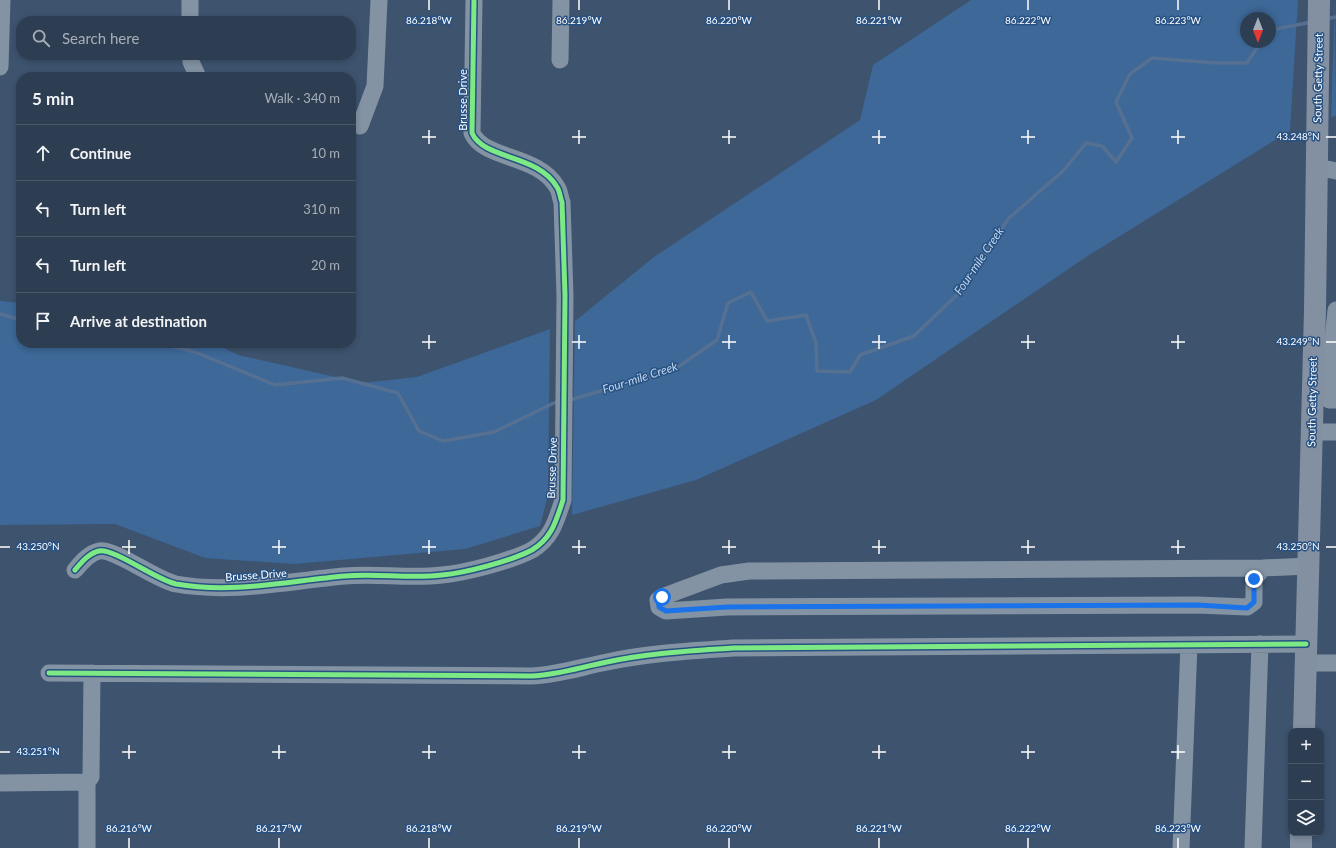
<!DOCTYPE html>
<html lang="en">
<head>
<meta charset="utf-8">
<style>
	body { margin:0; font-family:Lato,sans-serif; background:#3a495c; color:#f1f3f6 }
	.controls { position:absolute; right:12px; bottom:12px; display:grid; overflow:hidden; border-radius:8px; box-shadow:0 2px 6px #0003 }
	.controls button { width:36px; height:36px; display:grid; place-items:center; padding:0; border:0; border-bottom:1px solid #495769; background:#2e3e52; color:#f1f3f6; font:20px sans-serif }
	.compass { position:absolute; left:1240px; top:12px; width:36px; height:36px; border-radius:50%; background:#2e3e52; box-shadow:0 2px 6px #0003; rotate:180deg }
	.stop { position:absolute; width:12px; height:12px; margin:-9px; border:3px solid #1a73e8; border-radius:50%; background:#fff }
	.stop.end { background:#1a73e8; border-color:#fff; box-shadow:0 1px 4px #0008 }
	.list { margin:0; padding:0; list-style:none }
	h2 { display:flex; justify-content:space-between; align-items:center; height:52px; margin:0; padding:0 16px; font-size:17px }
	h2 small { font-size:13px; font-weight:400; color:#a7aeb8 }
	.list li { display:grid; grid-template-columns:26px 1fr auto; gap:12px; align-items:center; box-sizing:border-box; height:56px; padding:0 16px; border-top:1px solid #495769 }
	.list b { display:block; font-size:15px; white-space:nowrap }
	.list em { font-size:13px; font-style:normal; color:#a7aeb8 }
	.icon { flex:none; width:22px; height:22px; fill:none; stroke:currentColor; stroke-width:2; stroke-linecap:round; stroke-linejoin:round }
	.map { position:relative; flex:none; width:1336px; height:848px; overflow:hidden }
	.search { position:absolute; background:#2e3e52; box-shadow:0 2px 6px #0003; left:16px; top:16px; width:340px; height:44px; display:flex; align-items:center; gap:10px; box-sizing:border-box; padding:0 14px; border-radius:16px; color:#a7aeb8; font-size:15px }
	.panel { position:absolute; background:#2e3e52; box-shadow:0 2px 6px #0003; left:16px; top:72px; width:340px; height:276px; border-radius:16px }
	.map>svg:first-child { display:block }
	.green { fill:#3d6898; fill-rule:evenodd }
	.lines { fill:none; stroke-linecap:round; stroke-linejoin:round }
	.stream { stroke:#567092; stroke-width:3.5 }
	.minor { stroke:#8393a4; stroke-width:17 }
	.major { stroke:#8290a2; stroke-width:22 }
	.cycleway-casing { stroke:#285283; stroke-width:8 }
	.cycleway { stroke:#7ce984; stroke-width:5 }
	.route { stroke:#1a73e8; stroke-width:5 }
	.ticks { fill:none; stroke:#fff; stroke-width:1.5 }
	.labels { text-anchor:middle; stroke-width:3; stroke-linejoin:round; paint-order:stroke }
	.street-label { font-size:11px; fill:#fff; stroke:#285283 }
	.water-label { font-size:12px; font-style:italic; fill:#bed5ee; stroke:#285283 }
	.ticks-label { font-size:10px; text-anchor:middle; fill:#fff; stroke:#285283; stroke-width:3; stroke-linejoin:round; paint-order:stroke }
</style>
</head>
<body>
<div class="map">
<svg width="1336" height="848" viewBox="0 0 1336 848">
	<rect width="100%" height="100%" fill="#3d536e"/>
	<path class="green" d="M971,0H1298L1290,131L1086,257L876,400L696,480L572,515L575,321L654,257L860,120L873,65ZM1246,18H1270V42H1246Z
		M1335,0L1336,116L1331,117Z
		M0,301L21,303V343H214L238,355L362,383L417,377L550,329L548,495L540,526L465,549L294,564L205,558L115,524L0,525Z"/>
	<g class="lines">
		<path class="stream" d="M1326,19L1336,17
			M1270,30L1312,22
			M0,314L21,320
			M158,343L195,352L275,385L342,378L398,393L419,431L443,441L494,432L558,401
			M570,400L675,369L717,340L728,303L751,292L767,321L806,315L816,343L817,371L850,372L860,355L914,336L960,292L1008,219L1064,170L1086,143L1102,146L1116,162L1132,138L1116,102L1130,74L1152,58L1216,63H1247L1261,42"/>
		<path class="minor" d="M190,0V21
			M191,55V62L198,77
			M560,60L561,0
			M0,67L2,0
			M360,126L375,86L379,0
			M1317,167L1336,171
			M1336,310L1329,380V400H1336
			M1312,432H1336
			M1263,568L749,571L721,575L662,597L658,600L659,607L666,611L727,607L1197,605L1247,607L1254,602V579L1263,568L1309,566
			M75,570C81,563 89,553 99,551C114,548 156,580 176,584C233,594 288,581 345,576C376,573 411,579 442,575C465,573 511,561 532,550C552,538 556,521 563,500L565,296L562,202C560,198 560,191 557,187C538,154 484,160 472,133L474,0
			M1306,663H1336
			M49,673L531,676C558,675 581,667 607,662C648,653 690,651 733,648L1306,644
			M0,783L87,782
			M87,848V782L91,777L92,673
			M1181,848L1189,645
			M1253,848L1260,644"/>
		<path class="major" d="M1304,731L1315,310L1319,0
			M1301,848V833"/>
		<g class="cycleway-casing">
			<path id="cycleway" d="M75,570C81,563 89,553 99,551C114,548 156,580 176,584C233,594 288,581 345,576C376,573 411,579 442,575C465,573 511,561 532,550C552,538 556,521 563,500L565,296L562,202C560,198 560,191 557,187C538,154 484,160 472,133L474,0
				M49,673L531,676C558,675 581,667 607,662C648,653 690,651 733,648L1306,644"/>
		</g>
		<use href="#cycleway" class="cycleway"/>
	</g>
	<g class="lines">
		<path class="route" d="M662,597L658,600L659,607L666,611L727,607L1197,605L1247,608L1254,602V579"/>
	</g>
	<path class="ticks" d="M429,0V10M579,0V10M729,0V10M879,0V10M1028,0V10M1178,0V10M429,130V144M579,130V144M729,130V144M879,130V144M1028,130V144M1178,130V144M422,137H436M572,137H586M722,137H736M872,137H886M1021,137H1035M1171,137H1185M1326,137H1336M429,335V349M579,335V349M729,335V349M879,335V349M1028,335V349M1178,335V349M422,342H436M572,342H586M722,342H736M872,342H886M1021,342H1035M1171,342H1185M1326,342H1336M129,540V554M279,540V554M429,540V554M579,540V554M729,540V554M879,540V554M1028,540V554M1178,540V554M0,547H10M122,547H136M272,547H286M422,547H436M572,547H586M722,547H736M872,547H886M1021,547H1035M1171,547H1185M1326,547H1336M129,745V759M279,745V759M429,745V759M579,745V759M729,745V759M879,745V759M1028,745V759M1178,745V759M0,752H10M122,752H136M272,752H286M422,752H436M572,752H586M722,752H736M872,752H886M1021,752H1035M1171,752H1185M129,838V848M279,838V848M429,838V848M579,838V848M729,838V848M879,838V848M1028,838V848M1178,838V848"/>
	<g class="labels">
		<g class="street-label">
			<text transform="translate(1318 78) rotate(-89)" y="4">South Getty Street</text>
			<text transform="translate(463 100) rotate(-90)" y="4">Brusse Drive</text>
			<text transform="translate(1312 402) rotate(-89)" y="4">South Getty Street</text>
			<text transform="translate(552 468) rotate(-88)" y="4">Brusse Drive</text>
			<text transform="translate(256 575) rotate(-4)" y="4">Brusse Drive</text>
		</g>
		<g class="water-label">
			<text transform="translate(979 261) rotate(-56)" y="4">Four-mile Creek</text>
			<text transform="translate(640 378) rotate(-18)" y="4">Four-mile Creek</text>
		</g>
	</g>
	<g class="ticks-label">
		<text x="429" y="24">86.218°W</text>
		<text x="579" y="24">86.219°W</text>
		<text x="729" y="24">86.220°W</text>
		<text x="879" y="24">86.221°W</text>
		<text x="1028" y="24">86.222°W</text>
		<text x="1178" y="24">86.223°W</text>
		<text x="1298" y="140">43.248°N</text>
		<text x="1298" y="345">43.249°N</text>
		<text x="1298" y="550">43.250°N</text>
		<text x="38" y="550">43.250°N</text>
		<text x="38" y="755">43.251°N</text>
		<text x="129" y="832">86.216°W</text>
		<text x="279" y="832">86.217°W</text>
		<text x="429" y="832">86.218°W</text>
		<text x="579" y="832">86.219°W</text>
		<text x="729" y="832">86.220°W</text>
		<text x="879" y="832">86.221°W</text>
		<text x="1028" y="832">86.222°W</text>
		<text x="1178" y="832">86.223°W</text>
	</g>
</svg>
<div class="controls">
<button>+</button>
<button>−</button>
<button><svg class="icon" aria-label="layers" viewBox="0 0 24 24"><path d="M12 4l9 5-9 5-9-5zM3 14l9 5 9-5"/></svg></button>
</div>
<svg class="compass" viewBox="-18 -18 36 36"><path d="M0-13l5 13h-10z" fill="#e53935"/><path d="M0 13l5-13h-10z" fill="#a7aeb8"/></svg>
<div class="stop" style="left:662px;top:597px"></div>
<div class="stop end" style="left:1254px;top:579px"></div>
<div class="search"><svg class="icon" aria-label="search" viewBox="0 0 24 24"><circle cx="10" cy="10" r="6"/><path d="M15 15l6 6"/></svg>Search here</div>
<section class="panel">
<h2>5 min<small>Walk · 340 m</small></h2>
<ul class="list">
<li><svg class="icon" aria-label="ahead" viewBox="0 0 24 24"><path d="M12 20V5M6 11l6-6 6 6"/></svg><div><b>Continue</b></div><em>10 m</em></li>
<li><svg class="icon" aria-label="left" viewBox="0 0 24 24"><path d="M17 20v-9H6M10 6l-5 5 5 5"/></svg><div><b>Turn left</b></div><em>310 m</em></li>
<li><svg class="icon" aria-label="left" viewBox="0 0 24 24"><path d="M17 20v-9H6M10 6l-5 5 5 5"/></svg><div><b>Turn left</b></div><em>20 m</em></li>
<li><svg class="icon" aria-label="arrive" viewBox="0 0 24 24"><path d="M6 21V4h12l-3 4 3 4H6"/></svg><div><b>Arrive at destination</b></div></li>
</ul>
</section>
</div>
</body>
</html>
